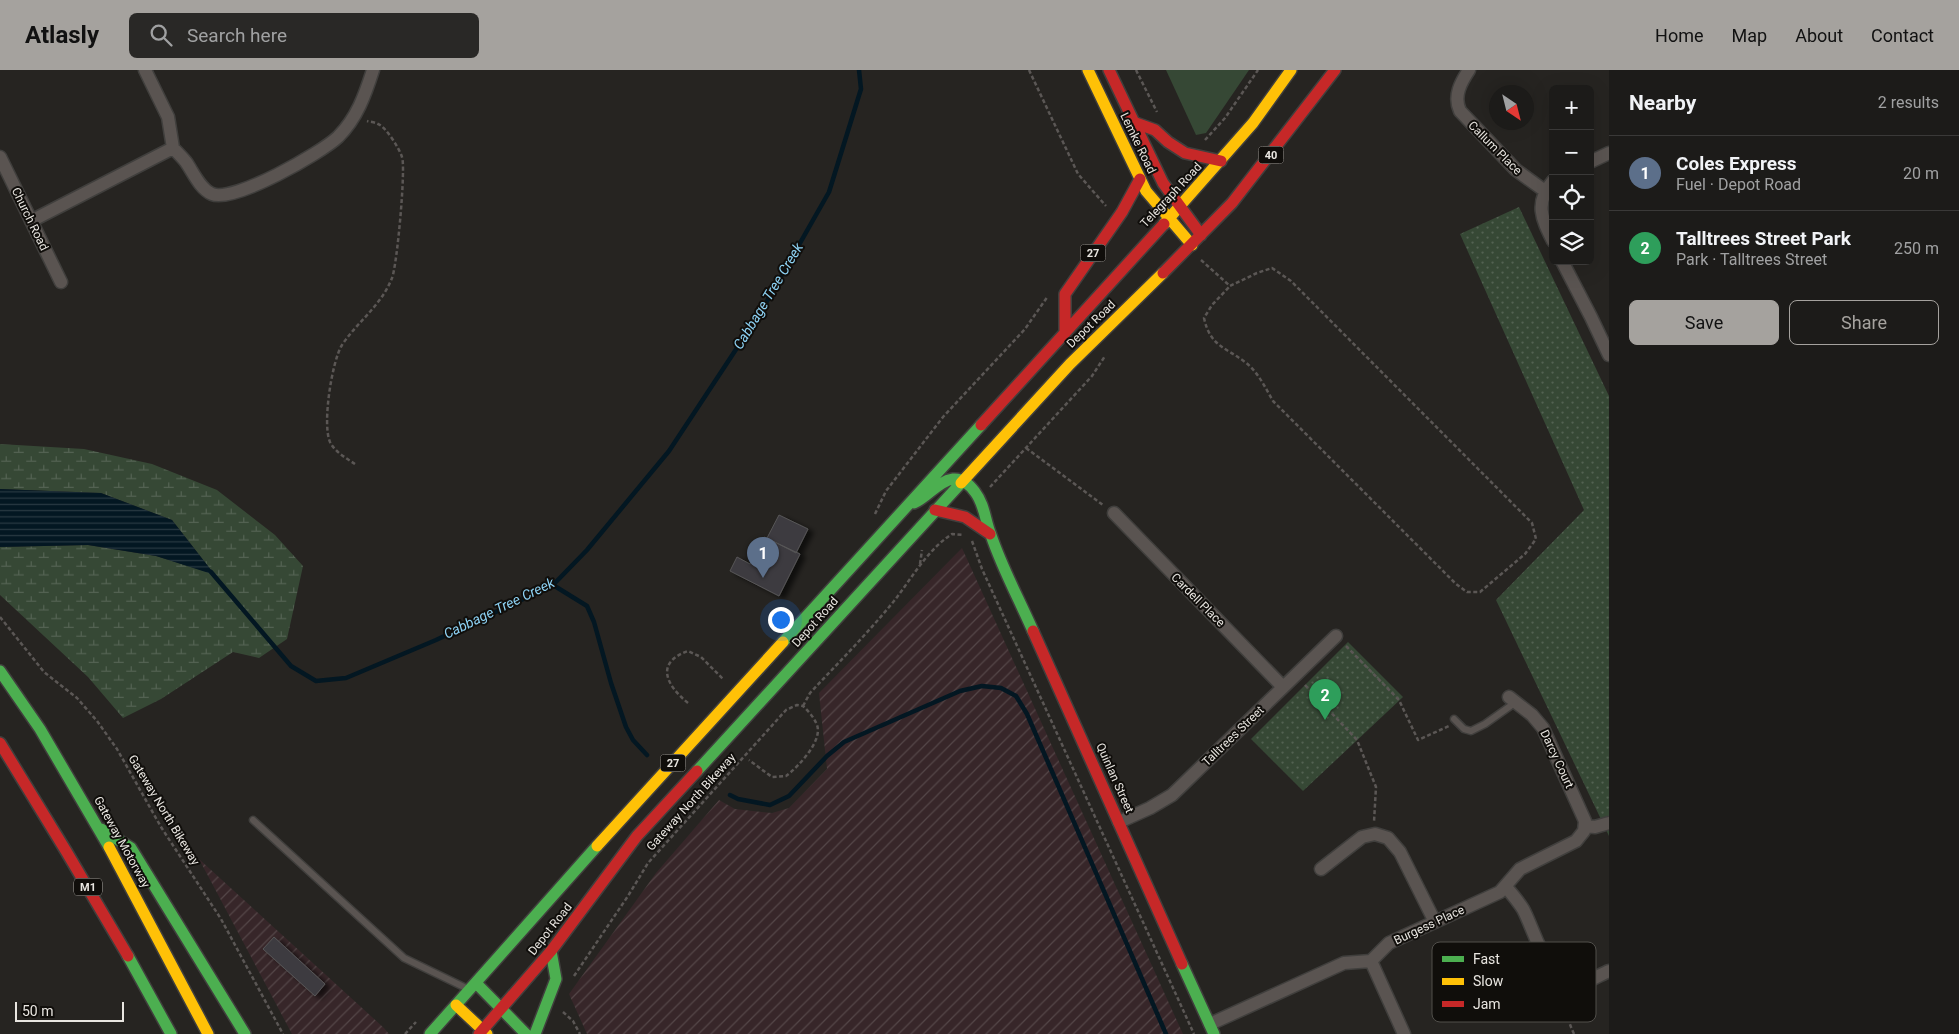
<!DOCTYPE html>
<html lang="en">
<head>
<meta charset="utf-8">
<style>
	body { margin:0; font-family:Roboto,sans-serif; background:#292826; color:#f1f3f6 }
	.controls { position:absolute; right:15px; top:15px; display:grid; overflow:hidden; border-radius:8px; box-shadow:0 5px 20px #0002 }
	.controls button { width:45px; height:45px; display:grid; place-items:center; padding:0; border:0; border-bottom:1px solid #3a3938; background:#1c1b19; color:#f1f3f6; font:25px sans-serif }
	.compass { position:absolute; left:1489px; top:15px; width:45px; height:45px; border-radius:50%; background:#1c1b19; box-shadow:0 5px 20px #0002; rotate:145deg }
	.scale { position:absolute; left:15px; bottom:12px; width:109px; box-sizing:border-box; padding-left:5px; border:2px solid #e9e6e1; border-top:0; font-size:14px; line-height:18px; white-space:nowrap; color:#e9e6e1; -webkit-text-stroke:4px #100e0b; paint-order:stroke }
	.you { position:absolute; left:780px; top:549px; width:18px; height:18px; margin:-12px; border:4px solid #fff; border-radius:50%; background:#1a73e8; box-shadow:0 0 0 8px #1a73e833 }
	.badge { display:grid; place-items:center; width:32px; height:32px; border-radius:50%; background:#a5a29e; color:#fff; font-size:16px; font-weight:700 }
	.pin { position:absolute; translate:-50% -41px; filter:drop-shadow(0 1px 2px #0008) }
	.pin::after { content:''; position:absolute; top:26px; width:18px; height:15px; background:inherit; clip-path:polygon(0 0,100% 0,50% 100%) }
	.list { margin:0; padding:0; list-style:none }
	h2 { display:flex; justify-content:space-between; align-items:center; height:65px; margin:0; padding:0 20px; font-size:21px }
	h2 small { font-size:16px; font-weight:400; color:#a0a1a2 }
	.list li { display:grid; grid-template-columns:32px 1fr auto; gap:15px; align-items:center; box-sizing:border-box; height:75px; padding:0 20px; border-top:1px solid #3a3938 }
	.list b { display:block; font-size:19px; white-space:nowrap }
	.list p { margin:0; font-size:16px; white-space:nowrap; color:#a0a1a2 }
	.list em { font-size:16px; font-style:normal; color:#a0a1a2 }
	.actions { display:flex; gap:10px; padding:15px 20px }
	.actions a { flex:1; padding:11px 0; border:1px solid #a5a29e; border-radius:8px; text-align:center; font-size:18px; color:#a5a29e }
	.actions .main { background:#a5a29e; color:#111 }
	.icon { flex:none; width:28px; height:28px; fill:none; stroke:currentColor; stroke-width:2; stroke-linecap:round; stroke-linejoin:round }
	.map { position:relative; flex:none; width:1609px; height:964px; overflow:hidden }
	header { display:flex; align-items:center; gap:30px; box-sizing:border-box; height:70px; padding:0 25px; background:#a5a29e; color:#111 }
	header strong { font-size:24px }
	nav { display:flex; gap:28px; margin-inline-start:auto; font-size:18px }
	.search { width:350px; height:45px; background:#292826; display:flex; align-items:center; gap:12px; box-sizing:border-box; padding:0 18px; border-radius:8px; color:#a0a1a2; font-size:19px }
	main { display:flex }
	aside { flex:1; background:#1c1b19 }
	.map>svg:first-child { display:block }
	.industrial { fill:url(#industrial-furrows) }
	.green { fill:url(#green-dots) }
	.wetland { fill:url(#wetland-marsh) }
	.pitch { fill:#364835 }
	.water { fill:url(#water-rules) }
	.lines { fill:none; stroke-linecap:round; stroke-linejoin:round }
	.stream { stroke:#031722; stroke-width:4.5 }
	.building { fill:#3d3b40; stroke:#575657; filter:url(#shadow) }
	.lane-casing { stroke:#403f3d; stroke-width:9 }
	.street-casing { stroke:#403f3d; stroke-width:15 }
	.fast-casing { stroke:#403f3d; stroke-width:14 }
	.slow-casing { stroke:#403f3d; stroke-width:14 }
	.jam-casing { stroke:#403f3d; stroke-width:14 }
	.path { stroke:#5b5755; stroke-width:2.5; stroke-dasharray:4 2.5; stroke-linecap:butt }
	.lane { stroke:#5a5451; stroke-width:6 }
	.street { stroke:#5a5451; stroke-width:12 }
	.fast { stroke:#4caf50; stroke-width:11 }
	.slow { stroke:#ffc107; stroke-width:11 }
	.jam { stroke:#c62828; stroke-width:11 }
	.labels { text-anchor:middle; stroke-width:4; stroke-linejoin:round; paint-order:stroke }
	.shield { fill:#100e0b; stroke:#a8a5a1; stroke-width:1 }
	.shield-label { font-size:11px; font-weight:bold; fill:#e9e6e1 }
	.street-label { font-size:12px; fill:#e9e6e1; stroke:#100e0b }
	.water-label { font-size:14px; font-style:italic; fill:#8dd2f4; stroke:#100e0b }
	.key { fill:#100e0b; stroke:#514f4b; stroke-width:1 }
	.key-label { font-size:14px; fill:#e9e6e1 }
</style>
</head>
<body>
<header>
<strong>Atlasly</strong>
<div class="search"><svg class="icon" aria-label="search" viewBox="0 0 24 24"><circle cx="10" cy="10" r="6"/><path d="M15 15l6 6"/></svg>Search here</div>
<nav><a>Home</a><a>Map</a><a>About</a><a>Contact</a></nav>
</header>
<main>
<div class="map">
<svg width="1609" height="964" viewBox="0 0 1609 964">
	<defs>
		<pattern id="industrial-furrows" width="10" height="10" patternUnits="userSpaceOnUse" patternTransform="scale(1.25)"><rect width="10" height="10" fill="#372629"/><path d="M-1 1l2-2M0 10L10 0M9 11l2-2" fill="none" stroke="#544648"/></pattern>
		<pattern id="green-dots" width="8" height="8" patternUnits="userSpaceOnUse" patternTransform="scale(1.25)"><rect width="8" height="8" fill="#364835"/><path d="M2 2h.1M6 6h.1" fill="none" stroke="#536252" stroke-width="1.8" stroke-linecap="round"/></pattern>
		<pattern id="wetland-marsh" width="20" height="14" patternUnits="userSpaceOnUse" patternTransform="scale(1.25)"><rect width="20" height="14" fill="#364835"/><path d="M1 5h8M5 5V1M11 12h8M15 12V8" fill="none" stroke="#536252"/></pattern>
		<pattern id="water-rules" width="6" height="5" patternUnits="userSpaceOnUse" patternTransform="scale(1.25)"><rect width="6" height="5" fill="#031722"/><path d="M0 2.5h6" fill="none" stroke="#283942"/></pattern>
		<filter id="shadow"><feDropShadow dx="5.5" dy="3" stdDeviation="2.5" flood-color="#0009"/></filter>
	</defs>
	<rect width="100%" height="100%" fill="#262421"/>
	<path class="industrial" d="M962,478L1183,964H587L569,924L656,803L719,730L735,739L772,743L789,738L827,699L819,623Z
		M199,789L384,958L389,964H292Z"/>
	<path class="green" d="M1519,137L1609,326V766L1496,530L1584,440L1460,164Z
		M1348,572L1403,627L1303,721L1251,669Z"/>
	<path class="wetland" d="M0,374L84,379L152,394L217,420L275,465L303,496L287,569L259,588L233,582L161,629L123,648L88,607L0,525V477L88,475L156,486L214,504L172,450L101,423L0,419Z"/>
	<path class="pitch" d="M1166,0H1249L1206,63L1196,65Z"/>
	<path class="water" d="M0,419L101,423L172,450L215,505L156,486L88,475L0,477Z"/>
	<g class="lines">
		<path class="stream" d="M211,502L291,596L316,611L346,608L436,570L553,515L587,480L669,381L762,240L829,122L861,19L859,0
			M553,515L587,536L594,552L611,613L626,657L633,670L647,685
			M730,725L738,729L770,735L789,726L827,686L844,672L960,621L982,616L1001,618L1016,626L1027,644L1166,964"/>
	</g>
	<path class="building" d="M779,445L808,459L796,483L767,468Z
		M764,467L800,484L779,526L730,501L737,487L750,494Z
		M274,867L325,914L315,926L263,879Z"/>
	<g class="lines">
		<g class="lane-casing">
			<path id="lane" d="M1454,649L1464,659L1471,661L1485,654L1516,632
				M253,750L404,888L466,918"/>
		</g>
		<g class="street-casing">
			<path id="street" d="M145,0L168,47L173,78
				M1469,0C1461,12 1453,26 1460,41L1516,100L1545,121
				M0,87L61,212
				M1590,92L1609,83
				M1553,111C1534,133 1542,149 1553,171
				M31,151L173,78C177,82 182,87 186,92C193,102 200,119 212,124C234,133 321,83 338,67C357,48 365,25 373,0
				M1562,191L1591,247L1609,285
				M1114,443L1283,617
				M1119,752L1150,738L1172,725L1336,566
				M1585,756L1595,757L1609,753
				M1321,799L1362,767L1375,764L1388,768L1400,782L1435,852
				M1506,817C1512,824 1518,831 1523,839C1533,857 1547,909 1569,914C1582,917 1597,906 1609,901
				M1371,891L1404,964
				M1210,954L1344,893L1371,891L1389,873L1500,822L1520,799L1576,771L1584,761L1585,751L1543,658L1532,645L1509,627"/>
		</g>
		<g class="fast-casing">
			<path id="fast" d="M914,433C928,427 938,411 953,409C963,408 970,415 975,422C985,435 985,451 991,465C1002,498 1019,529 1033,561
				M783,572L981,355
				M0,601L40,659L109,777
				M697,701L961,413
				M101,759L131,778L245,964
				M128,886L171,964
				M1182,894L1214,964
				M476,913L526,964
				M430,964L597,776
				M535,964L556,909L551,881"/>
		</g>
		<g class="slow-casing">
			<path id="slow" d="M1088,0L1146,121L1192,175
				M1164,154L1253,53L1291,0
				M961,413L1070,294L1163,203
				M597,776L783,572
				M109,777L208,964
				M456,935L487,964"/>
		</g>
		<g class="jam-casing">
			<path id="jam" d="M1109,0L1163,113L1201,165
				M1133,52L1155,60L1168,72L1185,83L1221,91
				M1163,203L1232,133L1335,0
				M1065,262V224L1122,142L1140,109
				M981,355L1164,154
				M935,440L965,447L990,464
				M1033,561L1182,894
				M0,673L66,781L128,886
				M479,964L551,881L637,766L697,701"/>
		</g>
		<path class="path" d="M1029,0L1078,104L1106,136
			M1136,0L1157,42
			M1205,70L1225,48L1258,0
			M1201,190L1230,216L1257,203L1272,198L1291,211L1532,453L1536,469L1525,484L1480,522H1467L1456,514L1273,331C1265,317 1258,302 1245,292C1225,277 1210,276 1204,248L1212,235L1230,216
			M1026,378L1103,435
			M355,394C346,388 335,382 330,372C322,354 332,291 342,275C358,251 381,236 392,208C397,196 406,98 402,87C399,78 386,57 378,54C375,52 370,52 367,51
			M990,417L1092,306L1105,286
			M875,444L886,421L943,347L1025,259L1048,226
			M972,471L982,499L1194,964
			M920,494L922,480
			M0,547L44,602L77,628L97,651L117,679L161,757L221,849L283,964
			M1346,576L1399,630L1418,670L1449,656
			M1305,615L1357,670L1376,717L1374,752
			M688,633C667,616 654,593 688,581L701,587L724,610
			M803,636L810,623C838,593 868,563 894,531C912,508 927,480 952,464L963,465
			M574,906L628,826L648,793L786,640L797,635L803,636C808,641 814,647 817,655C823,671 798,697 786,706L772,707L749,690
			M563,942L573,951L580,964
			M405,964L416,952
			M1574,964C1560,933 1571,943 1587,926"/>
		<use href="#lane" class="lane"/>
		<use href="#street" class="street"/>
		<use href="#fast" class="fast"/>
		<use href="#slow" class="slow"/>
		<use href="#jam" class="jam"/>
	</g>
	<g class="labels">
		<g class="shield">
			<rect x="1258.5" y="76.5" width="25" height="17" rx="4"/>
			<rect x="1080.5" y="174.5" width="25" height="17" rx="4"/>
			<rect x="660.5" y="684.5" width="25" height="17" rx="4"/>
			<rect x="74" y="808.5" width="28" height="17" rx="4"/>
		</g>
		<g class="shield-label">
			<text x="1271" y="89">40</text>
			<text x="1093" y="187">27</text>
			<text x="673" y="697">27</text>
			<text x="88" y="821">M1</text>
		</g>
		<g class="street-label">
			<text transform="translate(1138 73) rotate(64)" y="4">Lemke Road</text>
			<text transform="translate(1495 78) rotate(45)" y="4">Callum Place</text>
			<text transform="translate(1171 125) rotate(-47)" y="4">Telegraph Road</text>
			<text transform="translate(30 149) rotate(64)" y="4">Church Road</text>
			<text transform="translate(1091 254) rotate(-44)" y="4">Depot Road</text>
			<text transform="translate(1198 530) rotate(45)" y="4">Cardell Place</text>
			<text transform="translate(815 552) rotate(-48)" y="4">Depot Road</text>
			<text transform="translate(1233 666) rotate(-44)" y="4">Talltrees Street</text>
			<text transform="translate(1557 689) rotate(65)" y="4">Darcy Court</text>
			<text transform="translate(1115 708) rotate(66)" y="4">Quinlan Street</text>
			<text transform="translate(691 732) rotate(-48)" y="4">Gateway North Bikeway</text>
			<text transform="translate(164 740) rotate(59)" y="4">Gateway North Bikeway</text>
			<text transform="translate(122 772) rotate(61)" y="4">Gateway Motorway</text>
			<text transform="translate(1429 855) rotate(-25)" y="4">Burgess Place</text>
			<text transform="translate(550 859) rotate(-52)" y="4">Depot Road</text>
		</g>
		<g class="water-label">
			<text transform="translate(768 226) rotate(-59)" y="5">Cabbage Tree Creek</text>
			<text transform="translate(499 538) rotate(-26)" y="5">Cabbage Tree Creek</text>
		</g>
	</g>
	<rect x="1432" y="872" width="164" height="80" rx="8" class="key"/>
	<rect x="1442" y="886" width="22" height="6" fill="#4caf50"/>
	<rect x="1442" y="908" width="22" height="7" fill="#ffc107"/>
	<rect x="1442" y="931" width="22" height="6" fill="#c62828"/>
	<g class="key-label">
		<text x="1473" y="894">Fast</text>
		<text x="1473" y="916">Slow</text>
		<text x="1473" y="939">Jam</text>
	</g>
</svg>
<div class="controls">
<button>+</button>
<button>−</button>
<button><svg class="icon" aria-label="locate" viewBox="0 0 24 24"><circle cx="12" cy="12" r="6"/><path d="M12 2v4M12 18v4M2 12h4M18 12h4"/></svg></button>
<button><svg class="icon" aria-label="layers" viewBox="0 0 24 24"><path d="M12 4l9 5-9 5-9-5zM3 14l9 5 9-5"/></svg></button>
</div>
<svg class="compass" viewBox="-18 -18 36 36"><path d="M0-13l5 13h-10z" fill="#e53935"/><path d="M0 13l5-13h-10z" fill="#a0a1a2"/></svg>
<div class="scale">50 m</div>
<div class="you"></div>
<div class="pin badge" style="left:763px;top:508px;background:#5c6f8a">1</div>
<div class="pin badge" style="left:1325px;top:650px;background:#2e9e5b">2</div>
</div>
<aside>
<h2>Nearby<small>2 results</small></h2>
<ul class="list">
<li><span class="badge" style="background:#5c6f8a">1</span><div><b>Coles Express</b><p>Fuel · Depot Road</p></div><em>20 m</em></li>
<li><span class="badge" style="background:#2e9e5b">2</span><div><b>Talltrees Street Park</b><p>Park · Talltrees Street</p></div><em>250 m</em></li>
</ul>
<div class="actions"><a class="main">Save</a><a>Share</a></div>
</aside>
</main>
</body>
</html>
